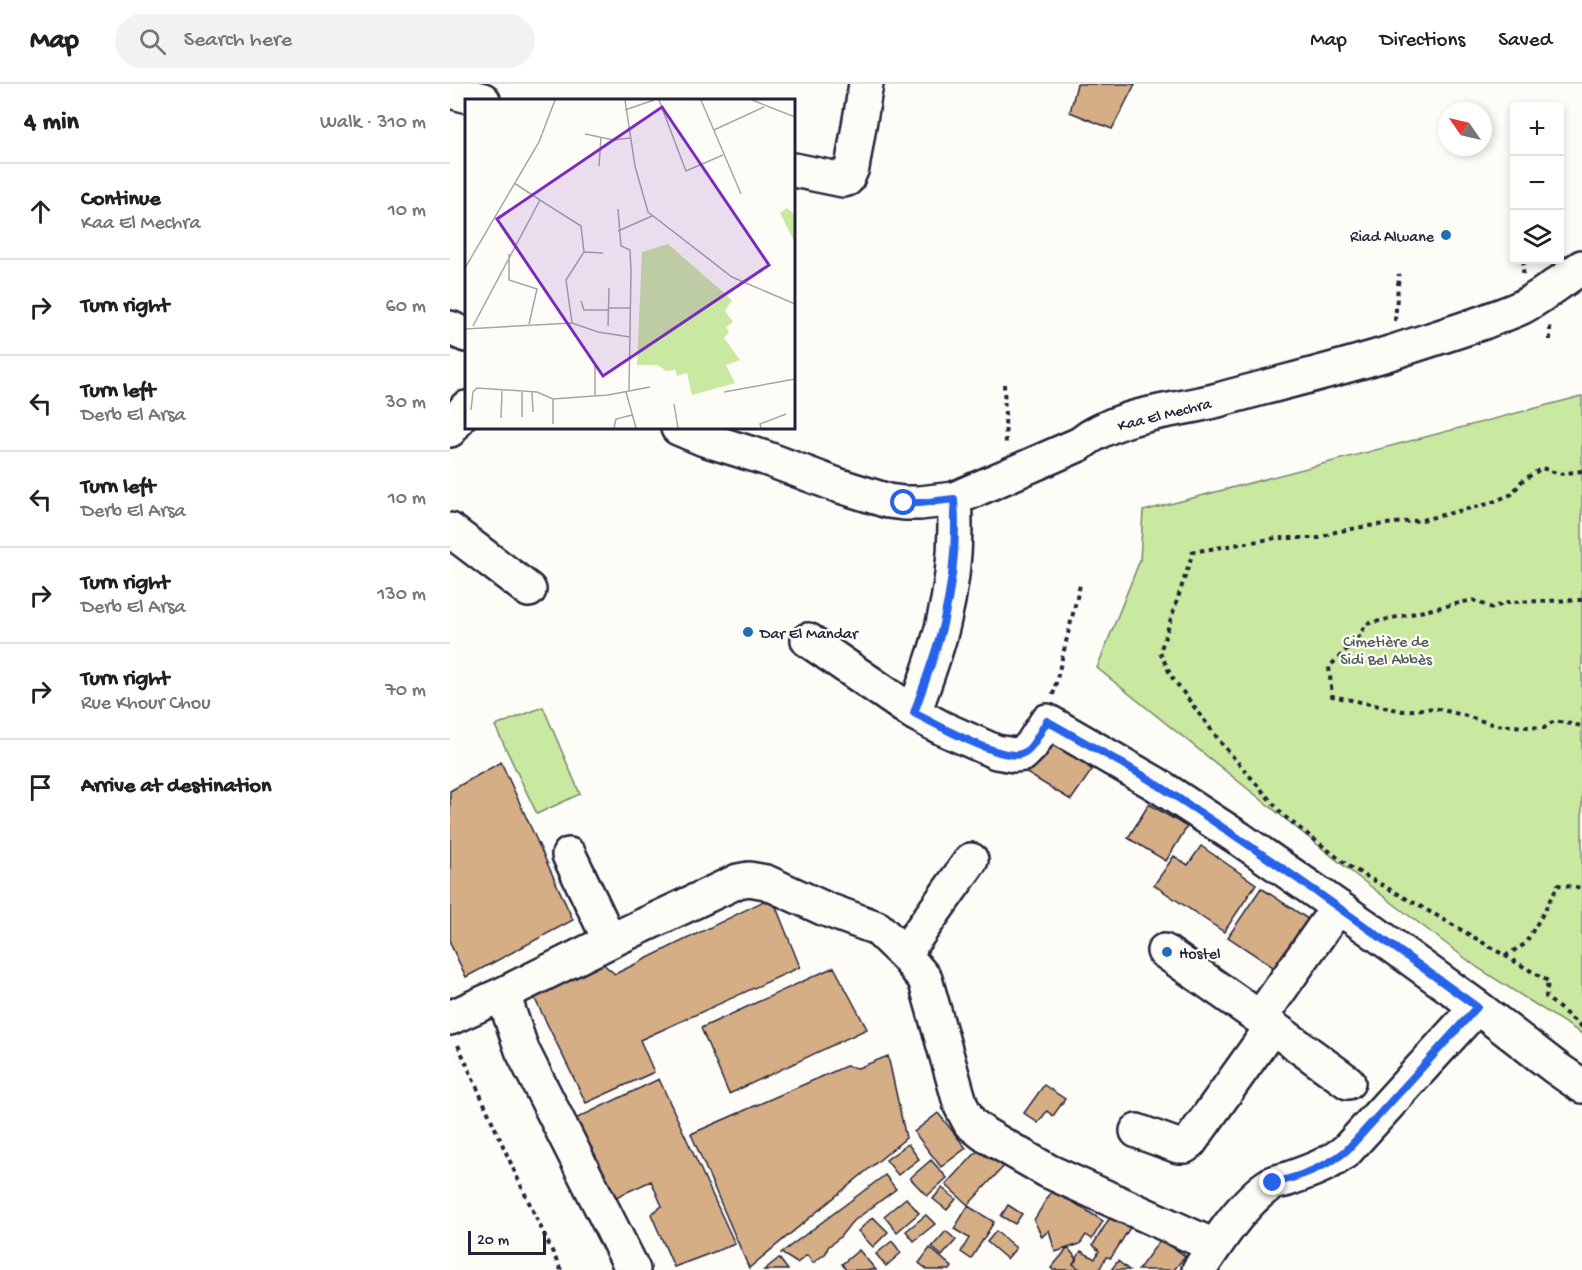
<!DOCTYPE html>
<html lang="en">
<head>
<meta charset="utf-8">
<style>
	body { margin:0; font-family:"Gochi Hand",sans-serif; background:#f2f2f2; color:#202124 }
	.controls { position:absolute; right:18px; top:18px; display:grid; overflow:hidden; border-radius:6px; box-shadow:0 3px 9px #0003 }
	.controls button { width:54px; height:54px; display:grid; place-items:center; padding:0; border:0; border-bottom:2px solid #e0e0e0; background:#fff; color:#202124; font:30px sans-serif }
	.compass { position:absolute; left:988px; top:18px; width:54px; height:54px; border-radius:50%; background:#fff; box-shadow:0 3px 9px #0003; rotate:304deg }
	.scale { position:absolute; left:18px; bottom:15px; width:78px; box-sizing:border-box; padding-left:6px; border:3px solid #22223b; border-top:0; font-size:16px; line-height:21px; white-space:nowrap; color:#22223b; -webkit-text-stroke:4px #fdfcf7; paint-order:stroke }
	.stop { position:absolute; width:18px; height:18px; margin:-14px; border:4px solid #2563eb; border-radius:50%; background:#fff }
	.stop.end { background:#2563eb; border-color:#fff; box-shadow:0 2px 6px #0008 }
	.list { margin:0; padding:0; list-style:none }
	h2 { display:flex; justify-content:space-between; align-items:center; height:78px; margin:0; padding:0 24px; font-size:26px }
	h2 small { font-size:20px; font-weight:400; color:#757577 }
	.list li { display:grid; grid-template-columns:39px 1fr auto; gap:18px; align-items:center; box-sizing:border-box; height:96px; padding:0 24px; border-top:2px solid #e0e0e0 }
	.list b { display:block; font-size:22px; white-space:nowrap }
	.list p { margin:0; font-size:20px; white-space:nowrap; color:#757577 }
	.list em { font-size:20px; font-style:normal; color:#757577 }
	.icon { flex:none; width:33px; height:33px; fill:none; stroke:currentColor; stroke-width:2; stroke-linecap:round; stroke-linejoin:round }
	.map { position:relative; flex:none; width:1132px; height:1186px; overflow:hidden }
	header { display:flex; align-items:center; gap:36px; box-sizing:border-box; height:84px; padding:0 30px; background:#fff; border-bottom:2px solid #e0e0e0 }
	header strong { font-size:28px }
	nav { display:flex; gap:33px; margin-inline-start:auto; font-size:21px }
	.search { width:420px; height:54px; background:#f2f2f2; display:flex; align-items:center; gap:15px; box-sizing:border-box; padding:0 21px; border-radius:33px; color:#757577; font-size:22px }
	main { display:flex }
	aside { flex:1; background:#fff }
	.map>svg:first-child { display:block }
	.green { fill:#c9e8a0; stroke:#76856e; stroke-width:1.5 }
	.building { fill:#d5ae86; stroke:#22223b; stroke-width:1.5 }
	.lines { fill:none; stroke-linecap:round; stroke-linejoin:round }
	.minor-casing { stroke:#22223b; stroke-width:38 }
	.path { stroke:#22223b; stroke-width:4; stroke-dasharray:4.5 4.5; stroke-linecap:butt }
	.minor { stroke:#fdfcf7; stroke-width:33 }
	.route { stroke:#2563eb; stroke-width:8 }
	.poi-dot { fill:#1f6fb2; stroke:#fdfcf7; stroke-width:2 }
	.labels { text-anchor:middle; stroke-width:4.5; stroke-linejoin:round; paint-order:stroke }
	.poi-label { font-size:16px; fill:#22223b; stroke:#fdfcf7; text-anchor:start }
	.street-label { font-size:16px; fill:#22223b; stroke:#fdfcf7 }
	.park-label { font-size:16px; fill:#545d59; stroke:#fdfcf7 }
	.inset-road { fill:none; stroke:#a5a5ac; stroke-width:1.5 }
	.view { fill:#7b2cbf; fill-opacity:0.15; stroke:#7b2cbf; stroke-width:3 }
	.inset-edge { fill:none; stroke:#22223b; stroke-width:3 }
</style>
</head>
<body>
<header>
<strong>Map</strong>
<div class="search"><svg class="icon" aria-label="search" viewBox="0 0 24 24"><circle cx="10" cy="10" r="6"/><path d="M15 15l6 6"/></svg>Search here</div>
<nav><a>Map</a><a>Directions</a><a>Saved</a></nav>
</header>
<main>
<aside>
<h2>4 min<small>Walk · 310 m</small></h2>
<ul class="list">
<li><svg class="icon" aria-label="ahead" viewBox="0 0 24 24"><path d="M12 20V5M6 11l6-6 6 6"/></svg><div><b>Continue</b><p>Kaa El Mechra</p></div><em>10 m</em></li>
<li><svg class="icon" aria-label="right" viewBox="0 0 24 24"><path d="M7 20v-9h11M14 6l5 5-5 5"/></svg><div><b>Turn right</b></div><em>60 m</em></li>
<li><svg class="icon" aria-label="left" viewBox="0 0 24 24"><path d="M17 20v-9H6M10 6l-5 5 5 5"/></svg><div><b>Turn left</b><p>Derb El Arsa</p></div><em>30 m</em></li>
<li><svg class="icon" aria-label="left" viewBox="0 0 24 24"><path d="M17 20v-9H6M10 6l-5 5 5 5"/></svg><div><b>Turn left</b><p>Derb El Arsa</p></div><em>10 m</em></li>
<li><svg class="icon" aria-label="right" viewBox="0 0 24 24"><path d="M7 20v-9h11M14 6l5 5-5 5"/></svg><div><b>Turn right</b><p>Derb El Arsa</p></div><em>130 m</em></li>
<li><svg class="icon" aria-label="right" viewBox="0 0 24 24"><path d="M7 20v-9h11M14 6l5 5-5 5"/></svg><div><b>Turn right</b><p>Rue Khour Chou</p></div><em>70 m</em></li>
<li><svg class="icon" aria-label="arrive" viewBox="0 0 24 24"><path d="M6 21V4h12l-3 4 3 4H6"/></svg><div><b>Arrive at destination</b></div></li>
</ul>
</aside>
<div class="map">
<svg width="1132" height="1186" viewBox="0 0 1132 1186">
	<rect width="100%" height="100%" fill="#fdfcf7"/>
	<filter id="ink" filterUnits="userSpaceOnUse"><feTurbulence type="fractalNoise" baseFrequency=".0167" numOctaves="2"/><feDisplacementMap in="SourceGraphic" scale="12" xChannelSelector="R" yChannelSelector="G"/><feConvolveMatrix kernelMatrix="1 2 1 2 8 2 1 2 1" color-interpolation-filters="sRGB"/></filter>
	<g filter="url(#ink)">
		<path class="green" d="M1132,312V950L1028,884L899,786L647,584L690,476L693,427Z
			M93,623L130,710L87,730L45,642Z"/>
		<path class="building" d="M627,0H685L662,45L620,28Z
			M596,648L642,686L621,716L570,685Z
			M51,678L123,836L16,893L0,859V707Z
			M699,720L737,743L716,777L678,754Z
			M751,762L806,800L774,848L704,801L724,772L738,781Z
			M811,804L861,837L829,887L778,853Z
			M322,813L350,883L190,956L204,988L136,1019L82,909L152,879L165,890Z
			M384,883L417,945L279,1010L251,944Z
			M438,972L456,1054L299,1184L241,1050L396,982L408,984Z
			M209,995L285,1160L224,1183L201,1130L212,1122L201,1097L164,1114L125,1035Z
			M594,1001L615,1015L603,1032L597,1027L588,1039L574,1029Z
			M488,1029L516,1064L491,1083L464,1048Z
			M458,1060L469,1075L448,1091L436,1076Z
			M533,1061L555,1081L518,1121L496,1101Z
			M481,1076L497,1094L477,1112L460,1094Z
			M435,1091L446,1105L401,1139L390,1153L378,1163L376,1169L363,1179L357,1171L347,1179L331,1169Z
			M492,1104L506,1115L497,1126L483,1115Z
			M603,1105L653,1137L642,1155L636,1151L630,1160L605,1168L599,1146L592,1153L584,1136Z
			M456,1114L469,1129L447,1148L434,1132Z
			M558,1121L572,1130L565,1140L551,1132Z
			M518,1122L544,1138L521,1175L511,1168L519,1154L504,1145Z
			M662,1130L681,1142L661,1174L656,1173L649,1186H632L628,1184L623,1180L631,1167L645,1175L649,1167L643,1161Z
			M476,1131L485,1140L464,1157L456,1147Z
			M423,1133L438,1148L423,1163L408,1147Z
			M496,1147L506,1156L492,1172L482,1163Z
			M546,1147L566,1164L557,1175L537,1158Z
			M711,1155L735,1172L724,1186H688Z
			M442,1157L451,1169L436,1182L426,1170Z
			M480,1164L502,1183L500,1186H478L469,1179Z
			M618,1164L627,1175L623,1180L628,1184L626,1186H603L601,1184Z
			M409,1166L426,1186H396L392,1180Z
			M329,1174L338,1186H314Z
			M668,1177L679,1186H661Z"/>
		<g class="lines">
			<g class="minor-casing">
				<path id="minor" d="M0,7L33,16
					M344,86L393,96L397,95L402,84L416,0
					M0,244L16,251
					M228,344L254,355L315,374L387,401L438,417L454,419H470L504,415L630,360C668,329 722,328 768,316C826,300 885,286 943,268C973,258 1003,249 1034,238C1046,233 1060,229 1072,223C1093,212 1112,196 1132,183
					M0,346L16,324
					M0,446L79,506
					M358,556L464,629L492,644L546,668L564,671L573,670L581,662L597,637L706,700L790,755L921,846L1027,923L1106,984L1132,1002
					M464,629C474,600 486,570 493,540C503,499 507,457 504,415
					M119,771L160,857
					M714,867L810,934L898,998
					M454,870L521,776
					M0,934L53,910
					M810,934L888,823
					M687,1047L728,1062H735L740,1058L822,943
					M183,1186L72,966L53,910L160,857L288,797L299,795L316,798L375,825L427,844L454,870L475,895L511,1022L520,1039L534,1050L598,1087L764,1162
					M749,1186C766,1160 794,1116 821,1100C826,1097 833,1097 838,1095C858,1088 881,1080 897,1066L1027,923"/>
			</g>
			<path class="path" d="M1073,190L1074,176
				M945,237L949,190
				M1100,256V241
				M554,300L556,362
				M1132,387L1109,390L1092,384L1072,397L1062,410L1038,420L972,436L918,442L885,448L869,454H826L743,468L710,568L721,592L772,660L834,732L900,783L991,834L1098,897L1096,913L1132,943
				M1132,516L1058,518L1042,524L1023,516L916,540L908,554L879,583L882,612L953,627L984,624L1013,631L1045,641L1094,644L1104,637L1132,642
				M603,611L630,501
				M1055,872L1075,860L1091,833L1108,801L1132,804
				M8,961L67,1093L111,1186"/>
			<use href="#minor" class="minor"/>
		</g>
	</g>
	<g class="lines" filter="url(#ink)">
		<path class="route" d="M454,419H470L504,415C507,457 503,499 493,540C486,570 474,600 464,629C484,639 551,677 571,670C583,666 590,647 597,637C633,658 672,678 708,701C817,771 922,847 1027,923L897,1066C879,1082 846,1094 823,1099"/>
	</g>
	<g class="poi-dot">
		<circle cx="996" cy="151" r="6"/>
		<circle cx="298" cy="548" r="6"/>
		<circle cx="717" cy="868" r="6"/>
	</g>
	<g class="labels">
		<g class="poi-label">
			<text x="984" y="157" text-anchor="end">Riad Alwane</text>
			<text x="310" y="554">Dar El Mandar</text>
			<text x="729" y="874">Hostel</text>
		</g>
		<g class="street-label">
			<text transform="translate(714 329) rotate(-14)" y="6">Kaa El Mechra</text>
		</g>
		<g class="park-label">
			<text x="936" y="562">Cimetière de<tspan x="936" dy="18">Sidi Bel Abbès</tspan></text>
		</g>
	</g>
	<g transform="translate(15 15)">
		<rect width="330" height="330" fill="#fdfcf7"/>
		<path d="M322,109L330,116V144L315,114ZM203,145L267,201L260,212L268,223L261,228L264,233L259,239L275,261L261,266L270,284L227,296L222,274L212,277L210,271L201,272L193,266H172L177,153Z" fill="#c9e8a0"/>
		<path class="inset-road" d="M160,1L170,67L183,113L267,178L330,205M194,1L221,72L258,56M236,1L276,95M287,1L330,18M160,11L189,1M249,31L299,8M120,35L149,41L165,39M134,67L136,38M49,84L75,101M153,110L156,147L165,151L166,172L164,292M153,132L187,117M119,153L138,154M44,155V181L72,190L64,225M0,169L74,43L90,1M116,202L119,211H143M143,209H166M8,227L75,101L116,127L119,153L101,181L107,224M143,227L144,189M0,230L107,224L133,233L165,238M67,293L68,313M161,293L171,329M259,293L330,280M130,297V266M209,305L213,329M6,311L8,293L12,289L72,293L88,300L143,296L185,288M57,318V293M36,319L37,292M88,325V300M149,329L151,320L167,316M296,329L295,325L321,315"/>
		<path class="view" d="M197,8L304,166L138,277L32,120Z"/>
		<rect width="330" height="330" class="inset-edge"/>
	</g>
</svg>
<div class="controls">
<button>+</button>
<button>−</button>
<button><svg class="icon" aria-label="layers" viewBox="0 0 24 24"><path d="M12 4l9 5-9 5-9-5zM3 14l9 5 9-5"/></svg></button>
</div>
<svg class="compass" viewBox="-18 -18 36 36"><path d="M0-13l5 13h-10z" fill="#e53935"/><path d="M0 13l5-13h-10z" fill="#757577"/></svg>
<div class="scale">20 m</div>
<div class="stop" style="left:454px;top:419px"></div>
<div class="stop end" style="left:823px;top:1099px"></div>
</div>
</main>
</body>
</html>
